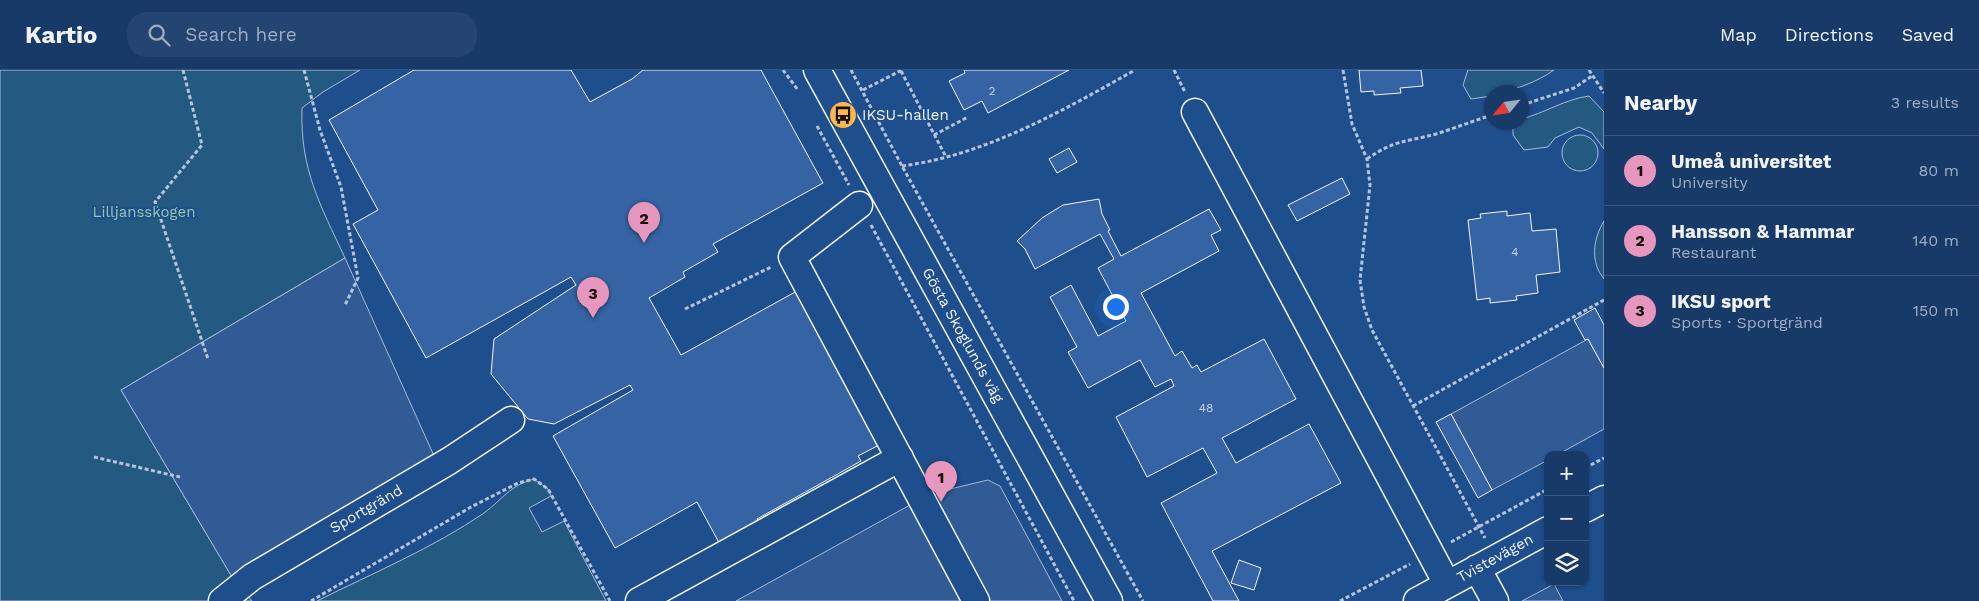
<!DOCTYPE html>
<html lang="en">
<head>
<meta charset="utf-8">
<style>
	body { margin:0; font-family:"Work Sans",sans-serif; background:#244571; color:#f1f3f6 }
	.controls { position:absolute; right:15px; bottom:15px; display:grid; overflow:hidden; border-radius:10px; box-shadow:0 1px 4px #0004 }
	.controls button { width:45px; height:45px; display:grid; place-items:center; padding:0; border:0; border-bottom:1px solid #36547d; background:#173a69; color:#f1f3f6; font:25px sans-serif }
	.compass { position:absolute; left:1484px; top:15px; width:45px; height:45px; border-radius:50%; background:#173a69; box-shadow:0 1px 4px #0004; rotate:241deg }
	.you { position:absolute; left:1115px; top:236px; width:18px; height:18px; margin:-12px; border:4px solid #fff; border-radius:50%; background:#1a73e8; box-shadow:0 0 0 8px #1a73e833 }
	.badge { display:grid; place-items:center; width:32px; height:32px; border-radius:50%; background:#e797bd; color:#111; font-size:16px; font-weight:700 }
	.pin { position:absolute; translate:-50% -41px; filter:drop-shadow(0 1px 2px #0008) }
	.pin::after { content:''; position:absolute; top:26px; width:18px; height:15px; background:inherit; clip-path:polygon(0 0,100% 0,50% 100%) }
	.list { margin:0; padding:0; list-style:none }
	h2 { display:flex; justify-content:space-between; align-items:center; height:65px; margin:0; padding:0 20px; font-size:21px }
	h2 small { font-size:16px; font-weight:400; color:#9eadc0 }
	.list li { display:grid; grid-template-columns:32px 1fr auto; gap:15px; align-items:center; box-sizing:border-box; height:70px; padding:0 20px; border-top:1px solid #36547d }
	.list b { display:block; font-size:19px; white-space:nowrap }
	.list p { margin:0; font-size:16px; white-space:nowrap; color:#9eadc0 }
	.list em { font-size:16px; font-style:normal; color:#9eadc0 }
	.icon { flex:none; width:28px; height:28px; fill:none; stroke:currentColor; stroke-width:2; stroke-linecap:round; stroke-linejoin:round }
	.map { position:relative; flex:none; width:1604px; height:531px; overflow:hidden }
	header { display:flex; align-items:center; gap:30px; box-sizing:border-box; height:70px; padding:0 25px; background:#173a69; border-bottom:1px solid #36547d }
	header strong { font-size:24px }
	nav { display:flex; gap:28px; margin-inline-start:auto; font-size:18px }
	.search { width:350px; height:45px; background:#244571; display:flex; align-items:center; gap:12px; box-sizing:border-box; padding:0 18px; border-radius:20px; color:#9eadc0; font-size:19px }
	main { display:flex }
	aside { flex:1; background:#173a69 }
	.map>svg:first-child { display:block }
	.green { fill:#245a82; stroke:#a8bbd7 }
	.parking { fill:#305b95; stroke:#a8bbd7 }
	.building { fill:#3563a3; stroke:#f2f6ff }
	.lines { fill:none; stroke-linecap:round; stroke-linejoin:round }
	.minor-casing { stroke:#f2f6ff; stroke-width:29 }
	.path { stroke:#b3c4dc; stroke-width:3; stroke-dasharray:4 2.5; stroke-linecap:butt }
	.minor { stroke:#1f4e8c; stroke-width:26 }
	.labels { text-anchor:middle; stroke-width:4; stroke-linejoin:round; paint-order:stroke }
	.number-label { font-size:12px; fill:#c3d1e8 }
	.poi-label { font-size:15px; fill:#f2f6ff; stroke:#1f4e8c; text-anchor:start }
	.park-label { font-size:15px; fill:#97c8a6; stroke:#1f4e8c }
	.street-label { font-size:15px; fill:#f2f6ff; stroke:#1f4e8c }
</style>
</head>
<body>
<header>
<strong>Kartio</strong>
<div class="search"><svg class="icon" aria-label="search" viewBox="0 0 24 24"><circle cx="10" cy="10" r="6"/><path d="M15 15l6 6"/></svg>Search here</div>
<nav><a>Map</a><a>Directions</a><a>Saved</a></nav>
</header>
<main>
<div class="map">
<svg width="1604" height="531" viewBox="0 0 1604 531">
	<rect width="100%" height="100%" fill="#1f4e8c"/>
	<path class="green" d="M0,0H360L323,22L302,38C300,100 320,134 345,188L121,320L232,507L252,531H0Z
		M1468,0H1554C1537,12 1512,22 1492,22L1491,26L1471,29L1463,15Z
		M1589,26L1604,42V79L1592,63L1579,57L1555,68L1548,77L1524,80L1513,65V53L1522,52V49C1544,43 1566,29 1589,26Z
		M1562 83a18 18 0 1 1 36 0a18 18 0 1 1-36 0Z
		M1604,151V209C1590,192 1593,169 1604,151Z
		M534,409L548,419L551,426L529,438L542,462L564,451L606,531H317C373,503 433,478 484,443C503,429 509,416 534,409Z"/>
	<path class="parking" d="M345,188L435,388L232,507L121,320Z
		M1588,269L1604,298V359L1557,385H1548V390L1492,420L1451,344Z
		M988,410L1000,416L1062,531H736L910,435L946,420Z
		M1554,514L1563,531H1522Z"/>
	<path class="building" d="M414,0H571L590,32L632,9L643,0H761L823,113L713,174L718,182L683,202L685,207L649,228L681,285L797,221L879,375L858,386L861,391L757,449L763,458L723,480L697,432L615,478L553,366L633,320L630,315L554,354L528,349L491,304L494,269L576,215L571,207L426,288L353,154L378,140L329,50Z
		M964,0H1069L988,43L982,31L964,40L949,11L965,3Z
		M1359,0H1421L1423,16L1400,18L1401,23L1374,25V21L1361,22Z
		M1069,78L1077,92L1057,103L1049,89Z
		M1342,108L1350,124L1297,151L1288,135Z
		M1099,129L1102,144L1110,160L1108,161L1121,186L1209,139L1221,160L1211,165L1219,181L1141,223L1175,286L1182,281L1192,298L1197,295L1201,302L1264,269L1296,329L1222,368L1236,393L1309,354L1341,413L1212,481L1239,531H1213L1161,433L1217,403L1203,378L1147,407L1116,347L1174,316L1171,309L1155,317L1140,290L1088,318L1068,282L1077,277L1050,227L1071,215L1098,266L1126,251L1098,198L1114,189L1100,164L1035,199L1025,179L1017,171L1042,148L1063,135Z
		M1507,141V146L1530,143L1532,161L1556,159L1560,202L1536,205L1538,223L1516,226L1517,230L1490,233V228L1477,230L1468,150L1481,148L1480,144Z
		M1595,238L1604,255V298L1588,269L1585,270L1574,250Z
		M1451,344L1492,420L1478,428L1436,352Z
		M1239,490L1261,498L1254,520L1231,513Z"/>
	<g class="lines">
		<g class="minor-casing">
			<path id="minor" d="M817,0L1109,531
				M1195,42L1447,514
				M859,135L792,187L976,531
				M1585,439L1604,429
				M1477,498L1495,531
				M222,531L252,507L449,391L511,350
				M639,531L900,388
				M1417,531L1548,460"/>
		</g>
		<path class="path" d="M183,0L202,75L155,132L208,289
			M304,0L320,60L341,117L358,208L345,235
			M783,0L798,20
			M851,0L902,96L1143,531
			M1174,0L1185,22
			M1343,0L1352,54L1367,89L1370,115L1360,210L1364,237L1372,260L1485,468
			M1589,0L1604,23
			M901,1L946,87
			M863,20L902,0
			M1522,35L1574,18L1592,6
			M817,56L849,115
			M934,65L968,47
			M1367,89C1394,70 1406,72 1436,64C1455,58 1473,51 1492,45
			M902,96C986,85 1062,41 1135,0
			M871,155L1074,531
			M685,239L771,197
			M1413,336L1604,230
			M94,387L180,407
			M1585,398L1604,388
			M1451,472L1548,419
			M311,531L471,437L518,413L534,409L548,419L610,531
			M1340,531L1410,494"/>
		<use href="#minor" class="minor"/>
	</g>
	<defs>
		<g id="bus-disc" transform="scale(1.4375)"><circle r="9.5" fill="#ffb74d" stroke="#1f4e8c"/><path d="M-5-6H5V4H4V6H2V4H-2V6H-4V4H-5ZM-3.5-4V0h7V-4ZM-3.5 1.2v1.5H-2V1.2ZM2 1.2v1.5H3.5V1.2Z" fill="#111"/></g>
	</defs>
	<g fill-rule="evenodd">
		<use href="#bus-disc" x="843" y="45"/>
	</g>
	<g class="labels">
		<g class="number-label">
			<text x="992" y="25">2</text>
			<text x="1515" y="186">4</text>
			<text x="1206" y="342">48</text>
		</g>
		<g class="poi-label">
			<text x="862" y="50">IKSU-hallen</text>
		</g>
		<g class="park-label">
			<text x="144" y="147">Lilljansskogen</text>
		</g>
		<g class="street-label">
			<text transform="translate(963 265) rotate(61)" y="5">Gösta Skoglunds väg</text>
			<text transform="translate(366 439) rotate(-30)" y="5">Sportgränd</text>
			<text transform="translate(1495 488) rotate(-29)" y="5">Tvistevägen</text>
		</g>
	</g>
</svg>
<div class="controls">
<button>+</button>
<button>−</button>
<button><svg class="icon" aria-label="layers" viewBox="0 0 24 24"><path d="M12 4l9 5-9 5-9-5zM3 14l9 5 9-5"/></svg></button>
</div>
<svg class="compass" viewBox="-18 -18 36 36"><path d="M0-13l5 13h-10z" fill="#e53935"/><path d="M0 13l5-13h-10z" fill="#9eadc0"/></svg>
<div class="you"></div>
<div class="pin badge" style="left:941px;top:432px">1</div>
<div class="pin badge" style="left:644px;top:173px">2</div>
<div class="pin badge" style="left:593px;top:248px">3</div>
</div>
<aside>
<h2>Nearby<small>3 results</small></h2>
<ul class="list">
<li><span class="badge">1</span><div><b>Umeå universitet</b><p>University</p></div><em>80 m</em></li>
<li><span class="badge">2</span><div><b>Hansson &amp; Hammar</b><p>Restaurant</p></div><em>140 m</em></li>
<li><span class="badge">3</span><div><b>IKSU sport</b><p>Sports · Sportgränd</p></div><em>150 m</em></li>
</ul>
</aside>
</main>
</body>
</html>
